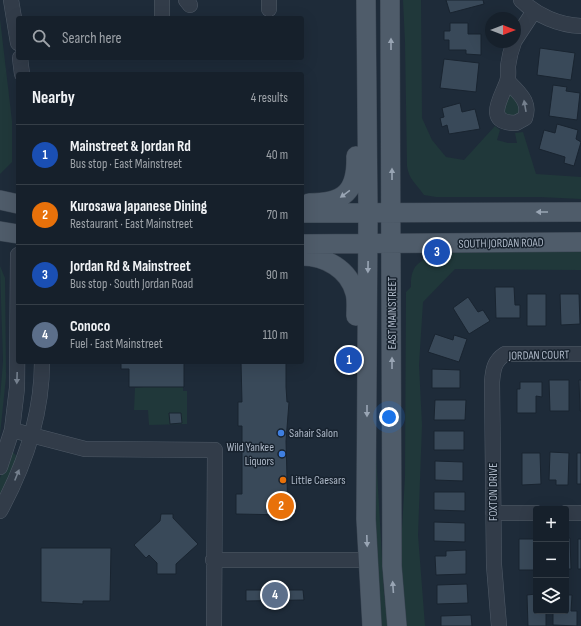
<!DOCTYPE html>
<html lang="en">
<head>
<meta charset="utf-8">
<style>
	body { margin:0; font-family:"Sofia Sans Condensed",sans-serif; background:#1f2833; color:#f1f3f6 }
	.controls { position:absolute; right:12px; bottom:12px; display:grid; overflow:hidden; border-radius:4px; box-shadow:0 4px 16px #0002 }
	.controls button { width:36px; height:36px; display:grid; place-items:center; padding:0; border:0; border-bottom:1px solid #353e47; background:#16202b; color:#f1f3f6; font:20px sans-serif }
	.compass { position:absolute; left:485px; top:12px; width:36px; height:36px; border-radius:50%; background:#16202b; box-shadow:0 4px 16px #0002; rotate:90deg }
	.you { position:absolute; left:389px; top:417px; width:14px; height:14px; margin:-10px; border:3px solid #fff; border-radius:50%; background:#1a73e8; box-shadow:0 0 0 6px #1a73e833 }
	.badge { display:grid; place-items:center; width:26px; height:26px; border-radius:50%; background:#b45309; color:#fff; font-size:13px; font-weight:700 }
	.pin { position:absolute; translate:-50% -50%; border:2px solid #fff; box-shadow:0 1px 4px #0006 }
	.list { margin:0; padding:0; list-style:none }
	h2 { display:flex; justify-content:space-between; align-items:center; height:52px; margin:0; padding:0 16px; font-size:17px }
	h2 small { font-size:13px; font-weight:400; color:#9ea3a9 }
	.list li { display:grid; grid-template-columns:26px 1fr auto; gap:12px; align-items:center; box-sizing:border-box; height:60px; padding:0 16px; border-top:1px solid #353e47 }
	.list b { display:block; font-size:15px; white-space:nowrap }
	.list p { margin:0; font-size:13px; white-space:nowrap; color:#9ea3a9 }
	.list em { font-size:13px; font-style:normal; color:#9ea3a9 }
	.icon { flex:none; width:22px; height:22px; fill:none; stroke:currentColor; stroke-width:2; stroke-linecap:round; stroke-linejoin:round }
	.map { position:relative; flex:none; width:581px; height:626px; overflow:hidden }
	.search { position:absolute; background:#16202b; box-shadow:0 4px 16px #0002; left:16px; top:16px; width:288px; height:44px; display:flex; align-items:center; gap:10px; box-sizing:border-box; padding:0 14px; border-radius:4px; color:#9ea3a9; font-size:15px }
	.panel { position:absolute; background:#16202b; box-shadow:0 4px 16px #0002; left:16px; top:72px; width:288px; height:292px; border-radius:4px }
	.map>svg:first-child { display:block }
	.green { fill:#20383a }
	.building { fill:#394959; stroke:#192430 }
	.lines { fill:none; stroke-linecap:round; stroke-linejoin:round }
	.minor-casing { stroke:#4f5a67; stroke-width:16 }
	.major-casing { stroke:#3b4653; stroke-width:20 }
	.minor { stroke:#323c49; stroke-width:15 }
	.major { stroke:#4f5c6a; stroke-width:19 }
	.oneway { fill:#99a5b4 }
	.oneway2 { fill:#75808e }
	.shop-dot { fill:#3f7fe0; stroke:#17222e; stroke-width:1.5 }
	.food-dot { fill:#e8710a; stroke:#17222e; stroke-width:1.5 }
	.labels { text-anchor:middle; stroke-width:3; stroke-linejoin:round; paint-order:stroke }
	.street-label { font-size:12px; fill:#acb7c6; stroke:#17222e }
	.poi-label { font-size:12px; fill:#acb7c6; stroke:#17222e; text-anchor:start }
</style>
</head>
<body>
<div class="map">
<svg width="581" height="626" viewBox="0 0 581 626">
	<rect width="100%" height="100%" fill="#1e2b39"/>
	<path class="green" d="M403,0H421L422,118L432,140L446,157L464,160L495,126L500,130L497,140L508,143H517L515,133L523,132L536,174L581,177V199L540,197H436L424,195C416,183 409,180 407,166L405,42Z
		M0,19L12,121V162L0,174Z
		M511,93L520,103L519,114L510,117L504,112L503,105L508,94Z
		M581,250V270L455,269L423,302L419,365L422,425L418,535L425,626H405L400,562L405,477L406,292L411,287C410,262 422,261 441,251Z
		M0,266L5,278L6,377L0,435V398L3,362Z
		M143,387H183V391H187V424L149,425L148,410H134L135,388Z
		M13,452L17,457L0,497V478L9,454Z
		M376,454L384,592L388,626H382C374,569 375,511 376,454Z"/>
	<path class="building" d="M446,0H483L484,4L450,13Z
		M450,23H468V34H481V55L466,54V50H449V40H444V31H450Z
		M540,48L575,53L571,80L537,75Z
		M444,59L479,63L476,92L440,88Z
		M553,85L567,87L566,91L580,93L577,120L549,116Z
		M460,103L462,112L475,109L480,129L449,134L447,125L442,127L440,118L444,117L442,108Z
		M557,124L578,130L576,139L581,142L574,166L564,163L565,157L539,149L544,130L555,133Z
		M495,287H514L515,305H520V318H496Z
		M527,294H546V326H527Z
		M560,294H579L580,324L561,325Z
		M468,297L478,312L483,310L490,321L469,334L453,308Z
		M435,334L453,340L454,335L467,339L459,362L428,352Z
		M121,362H184V387H129V369H121Z
		M241,362H286V387L287,402H289L286,441L288,515L236,514V494H242V426H238V402H242Z
		M432,369L460,370V388H432Z
		M549,380H569V411H550Z
		M579,380H581V411H580Z
		M520,382H542V397L536,396V413H517V389H520Z
		M435,400H466L465,420H434Z
		M169,413H181L182,423L170,424Z
		M434,431H464V450H434Z
		M550,452L569,453L568,485H556V480H549Z
		M522,453H540L541,484L522,485Z
		M577,453H581V484H577Z
		M435,461L463,462V481L435,480Z
		M434,492H465V511L434,510Z
		M161,514H173V518L198,544L176,564V574H157V563L149,555L146,558L134,545L160,521Z
		M434,522L465,523V542L434,541Z
		M566,538H570L571,569H566Z
		M519,539H536V570H519Z
		M578,539H581V569H578Z
		M41,548H111L110,601H83V604L41,602Z
		M466,550V574L436,575L435,556H446V551Z
		M467,584L468,603L437,604V585Z
		M246,590H303L304,600L246,601Z
		M536,594V611H546V626H528L527,595Z
		M566,595H572L571,611H577V626L553,625V611H566Z
		M471,615L472,626H441V616Z"/>
	<g class="lines">
		<g class="minor-casing">
			<path id="minor" d="M11,0L18,43
				M186,0L190,5
				M521,0C537,16 559,25 581,26
				M269,9V0
				M162,18V0
				M515,40L534,11
				M20,58L22,74
				M508,81C518,93 531,101 525,118L516,123C483,123 502,97 507,82C509,77 508,71 508,66C509,58 511,50 514,42
				M12,430L85,449L215,450L214,626
				M0,467L12,430L17,388L18,255
				M0,511C25,465 42,414 42,362
				M493,513H536
				M566,513H581
				M213,560H367
				M499,626L494,565L492,382C493,370 494,361 505,354H581"/>
		</g>
		<g class="major-casing">
			<path id="major" d="M366,0L368,214L366,519L372,626
				M390,0L392,566L397,626
				M0,200L18,204
				M309,203C344,203 357,192 356,156
				M302,213L581,212
				M0,231L18,234
				M302,244L581,242
				M302,256C325,256 349,269 355,293C357,300 356,308 356,316"/>
		</g>
		<use href="#minor" class="minor"/>
		<use href="#major" class="major"/>
	</g>
	<defs><path id="oneway-solid" d="M-6-.8H1V-3.2L6.5 0L1 3.2V.8H-6Z"/></defs>
	<g class="oneway">
		<use href="#oneway-solid" transform="translate(391 44) rotate(-90)"/>
		<use href="#oneway-solid" transform="translate(392 174) rotate(-90)"/>
		<use href="#oneway-solid" transform="translate(345 194) rotate(144)"/>
		<use href="#oneway-solid" transform="translate(542 212) rotate(180)"/>
		<use href="#oneway-solid" transform="translate(368 267) rotate(91)"/>
		<use href="#oneway-solid" transform="translate(392 363) rotate(-90)"/>
		<use href="#oneway-solid" transform="translate(367 411) rotate(90)"/>
		<use href="#oneway-solid" transform="translate(367 541) rotate(88)"/>
		<use href="#oneway-solid" transform="translate(393 587) rotate(-94)"/>
	</g>
	<g class="oneway2">
		<use href="#oneway-solid" transform="translate(525 106) rotate(-100)"/>
		<use href="#oneway-solid" transform="translate(17 378) rotate(92)"/>
		<use href="#oneway-solid" transform="translate(17 475) rotate(-68)"/>
	</g>
	<g class="shop-dot">
		<circle cx="281" cy="433" r="4"/>
		<circle cx="282" cy="454" r="4"/>
	</g>
	<circle class="food-dot" cx="283" cy="480" r="4"/>
	<g class="labels">
		<g class="street-label">
			<text transform="translate(501 243) rotate(-1)" y="4">SOUTH JORDAN ROAD</text>
			<text transform="translate(392 313) rotate(-90)" y="4">EAST MAINSTREET</text>
			<text transform="translate(539 355) rotate(-1)" y="4">JORDAN COURT</text>
			<text transform="translate(493 492) rotate(-90)" y="4">FOXTON DRIVE</text>
		</g>
		<g class="poi-label">
			<text x="289" y="437">Sahair Salon</text>
			<text x="274" y="451" text-anchor="end">Wild Yankee<tspan x="274" dy="14">Liquors</tspan></text>
			<text x="291" y="484">Little Caesars</text>
		</g>
	</g>
</svg>
<div class="controls">
<button>+</button>
<button>−</button>
<button><svg class="icon" aria-label="layers" viewBox="0 0 24 24"><path d="M12 4l9 5-9 5-9-5zM3 14l9 5 9-5"/></svg></button>
</div>
<svg class="compass" viewBox="-18 -18 36 36"><path d="M0-13l5 13h-10z" fill="#e53935"/><path d="M0 13l5-13h-10z" fill="#9ea3a9"/></svg>
<div class="you"></div>
<div class="pin badge" style="left:349px;top:360px;background:#1a4fb4">1</div>
<div class="pin badge" style="left:281px;top:506px;background:#e8710a">2</div>
<div class="pin badge" style="left:437px;top:252px;background:#1a4fb4">3</div>
<div class="pin badge" style="left:275px;top:595px;background:#5c6f8a">4</div>
<div class="search"><svg class="icon" aria-label="search" viewBox="0 0 24 24"><circle cx="10" cy="10" r="6"/><path d="M15 15l6 6"/></svg>Search here</div>
<section class="panel">
<h2>Nearby<small>4 results</small></h2>
<ul class="list">
<li><span class="badge" style="background:#1a4fb4">1</span><div><b>Mainstreet &amp; Jordan Rd</b><p>Bus stop · East Mainstreet</p></div><em>40 m</em></li>
<li><span class="badge" style="background:#e8710a">2</span><div><b>Kurosawa Japanese Dining</b><p>Restaurant · East Mainstreet</p></div><em>70 m</em></li>
<li><span class="badge" style="background:#1a4fb4">3</span><div><b>Jordan Rd &amp; Mainstreet</b><p>Bus stop · South Jordan Road</p></div><em>90 m</em></li>
<li><span class="badge" style="background:#5c6f8a">4</span><div><b>Conoco</b><p>Fuel · East Mainstreet</p></div><em>110 m</em></li>
</ul>
</section>
</div>
</body>
</html>
